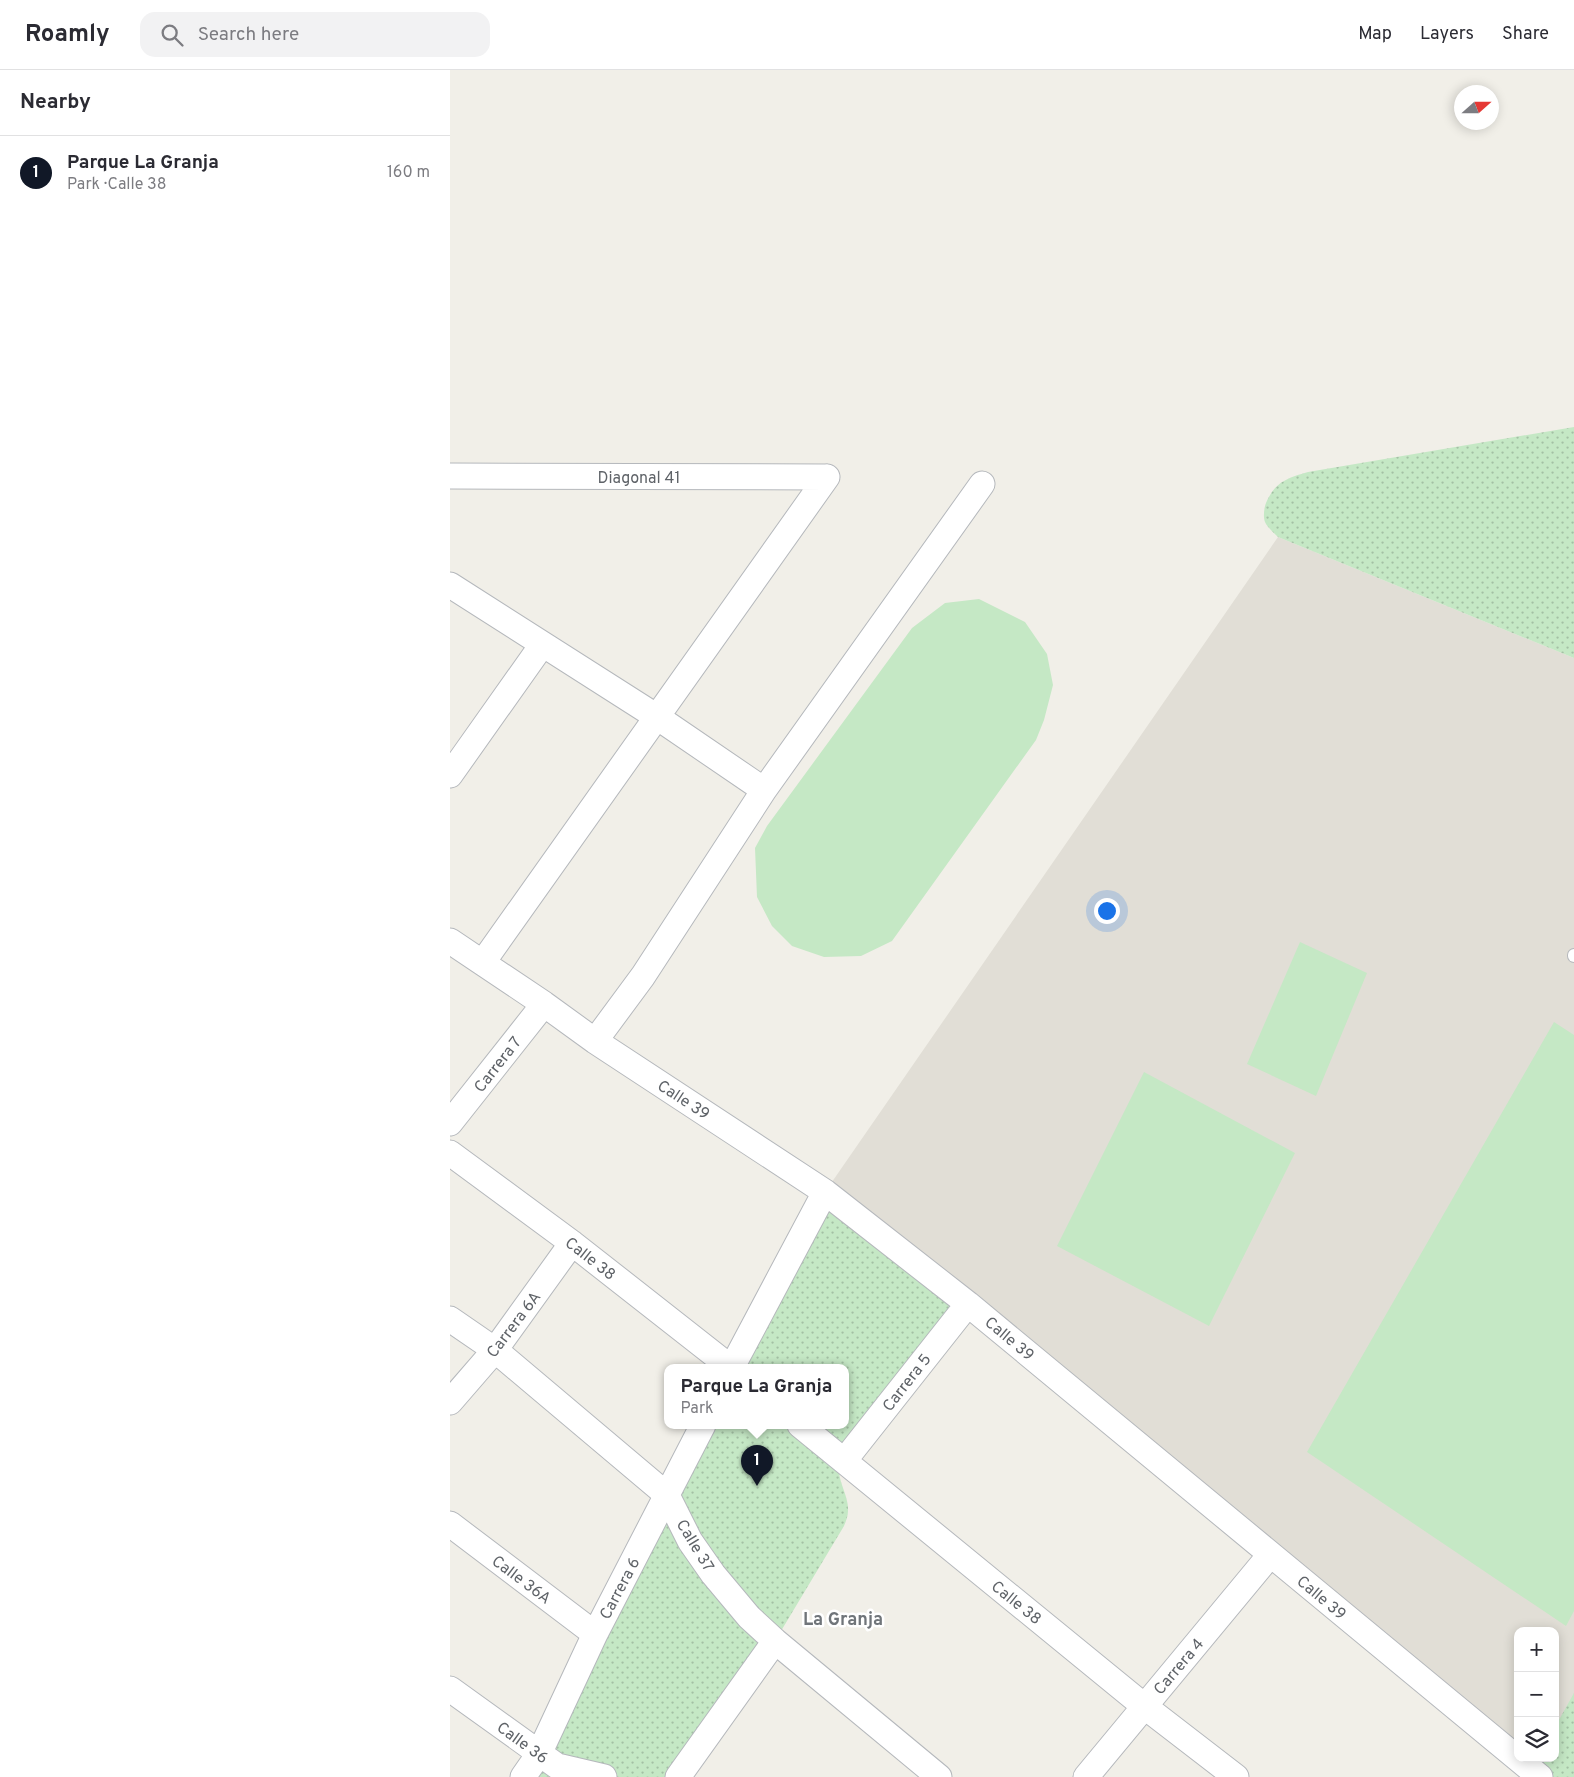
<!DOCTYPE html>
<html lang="en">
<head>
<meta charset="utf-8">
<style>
	body { margin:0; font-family:Overpass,sans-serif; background:#f2f2f3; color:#2b2b33 }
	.controls { position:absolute; right:15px; bottom:15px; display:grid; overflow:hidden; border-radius:10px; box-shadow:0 2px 12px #0003 }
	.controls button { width:45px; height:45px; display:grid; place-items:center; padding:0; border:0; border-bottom:1px solid #e1e1e2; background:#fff; color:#2b2b33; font:25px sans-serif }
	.compass { position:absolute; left:1004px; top:15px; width:45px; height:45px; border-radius:50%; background:#fff; box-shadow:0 2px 12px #0003; rotate:69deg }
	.you { position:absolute; left:656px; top:840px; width:18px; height:18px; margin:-12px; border:4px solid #fff; border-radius:50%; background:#1a73e8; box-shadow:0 0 0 8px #1a73e833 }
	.badge { display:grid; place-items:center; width:32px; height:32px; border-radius:50%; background:#111827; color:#fff; font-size:16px; font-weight:700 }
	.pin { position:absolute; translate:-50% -41px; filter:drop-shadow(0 1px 2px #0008) }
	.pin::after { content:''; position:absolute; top:26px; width:18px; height:15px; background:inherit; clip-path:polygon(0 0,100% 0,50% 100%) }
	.popup { position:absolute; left:214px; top:1294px; width:185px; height:65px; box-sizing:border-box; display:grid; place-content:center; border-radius:10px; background:#fff; filter:drop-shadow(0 1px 4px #0005); font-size:16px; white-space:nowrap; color:#7c7c81 }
	.popup b { font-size:19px; color:#2b2b33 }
	.popup::after { content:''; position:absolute; left:50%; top:100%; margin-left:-10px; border:10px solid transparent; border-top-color:#fff }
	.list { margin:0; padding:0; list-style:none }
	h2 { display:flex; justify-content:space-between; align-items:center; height:65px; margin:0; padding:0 20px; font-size:21px }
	h2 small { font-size:16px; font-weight:400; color:#7c7c81 }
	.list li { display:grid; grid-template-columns:32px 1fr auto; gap:15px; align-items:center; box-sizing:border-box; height:75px; padding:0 20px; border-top:1px solid #e1e1e2 }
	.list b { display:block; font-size:19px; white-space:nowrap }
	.list p { margin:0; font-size:16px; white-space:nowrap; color:#7c7c81 }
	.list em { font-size:16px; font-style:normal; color:#7c7c81 }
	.icon { flex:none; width:28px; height:28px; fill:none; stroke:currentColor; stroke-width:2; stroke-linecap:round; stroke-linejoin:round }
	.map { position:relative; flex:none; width:1124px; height:1707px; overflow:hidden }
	header { display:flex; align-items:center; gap:30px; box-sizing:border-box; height:70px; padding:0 25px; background:#fff; border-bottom:1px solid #e1e1e2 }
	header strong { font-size:24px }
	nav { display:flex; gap:28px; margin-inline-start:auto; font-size:18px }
	.search { width:350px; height:45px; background:#f2f2f3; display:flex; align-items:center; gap:12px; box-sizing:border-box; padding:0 18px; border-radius:15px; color:#7c7c81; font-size:19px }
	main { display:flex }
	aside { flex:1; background:#fff }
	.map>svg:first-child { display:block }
	.education { fill:#e1ded6; fill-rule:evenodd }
	.park { fill:url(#park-dots) }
	.pitch { fill:#c5e8c5 }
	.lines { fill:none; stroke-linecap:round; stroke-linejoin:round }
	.service-casing { stroke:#b5b8bc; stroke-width:14 }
	.minor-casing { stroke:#b5b8bc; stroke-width:27 }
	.service { stroke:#fff; stroke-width:12 }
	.minor { stroke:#fff; stroke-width:25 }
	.labels { text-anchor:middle; stroke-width:5; stroke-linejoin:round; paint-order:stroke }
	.street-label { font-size:16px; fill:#5f6368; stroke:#fff }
	.neighbourhood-label { font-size:18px; font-weight:bold; fill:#70757a; stroke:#fff }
</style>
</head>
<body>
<header>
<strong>Roamly</strong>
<div class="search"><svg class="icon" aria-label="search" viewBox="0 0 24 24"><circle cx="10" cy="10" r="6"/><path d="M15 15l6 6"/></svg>Search here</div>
<nav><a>Map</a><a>Layers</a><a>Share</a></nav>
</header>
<main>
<aside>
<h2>Nearby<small></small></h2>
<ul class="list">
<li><span class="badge">1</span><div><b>Parque La Granja</b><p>Park · Calle 38</p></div><em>160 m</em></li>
</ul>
</aside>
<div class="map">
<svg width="1124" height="1707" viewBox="0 0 1124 1707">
	<defs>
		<pattern id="park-dots" width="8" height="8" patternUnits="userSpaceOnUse" patternTransform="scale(1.25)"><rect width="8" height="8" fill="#c5e8c5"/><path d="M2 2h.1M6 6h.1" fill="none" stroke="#a3c0a4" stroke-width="1.8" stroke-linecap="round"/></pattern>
	</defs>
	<rect width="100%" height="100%" fill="#f1efe8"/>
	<path class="education" d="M828,467L1124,588V1707H1090L375,1122ZM1068,1561H1105V1688H1068Z"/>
	<path class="park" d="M1124,357V588L828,467C824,463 817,457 815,452C813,447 814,438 816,433C825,412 837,408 858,402Z
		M375,1122L518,1234L389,1402C390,1415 399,1428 398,1441C398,1446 396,1451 394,1456L325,1571L228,1707H73L253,1355H396V1297H282Z
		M1124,1623V1707H1090L1082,1700L1088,1688H1105V1657Z"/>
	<path class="pitch" d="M529,529L575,552L597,584L603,615L594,650L586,670L442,871L411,886L374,887L342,876L322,856L307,827L305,778L317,756L462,558L495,533Z
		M850,872L917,903L866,1026L797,994Z
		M1104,952L1124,965V1541L1116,1556L857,1382Z
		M694,1002L845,1083L759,1256L607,1176Z"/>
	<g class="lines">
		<g class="service-casing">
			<path id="service" d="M1124,885V886"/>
		</g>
		<g class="minor-casing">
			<path id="minor" d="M0,406L377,407
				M0,515L207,647L314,720
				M0,705L92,575
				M0,871L94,934L145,971L375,1122L518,1234L1090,1707
				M33,892L377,407
				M145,971L193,906L314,720L532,414
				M0,1053L94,934
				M0,1083L122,1173L280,1297
				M0,1249L45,1280L217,1425L240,1471L263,1504L299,1547L325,1571L489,1707
				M282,1297L375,1122
				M0,1332L45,1280L122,1173
				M350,1355L694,1636L786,1707
				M394,1391L518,1234
				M0,1454L145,1564
				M0,1619L107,1696L154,1707
				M73,1707L89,1684L145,1564L253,1355
				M228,1707L325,1571
				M636,1707L820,1485"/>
		</g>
		<use href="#service" class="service"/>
		<use href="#minor" class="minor"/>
	</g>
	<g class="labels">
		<g class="street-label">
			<text x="189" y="413">Diagonal 41</text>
			<text transform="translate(47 994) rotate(-52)" y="6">Carrera 7</text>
			<text transform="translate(234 1029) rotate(33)" y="6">Calle 39</text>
			<text transform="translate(141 1188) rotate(38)" y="6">Calle 38</text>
			<text transform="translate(63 1254) rotate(-53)" y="6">Carrera 6A</text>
			<text transform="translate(560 1268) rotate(40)" y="6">Calle 39</text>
			<text transform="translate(456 1312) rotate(-52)" y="6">Carrera 5</text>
			<text transform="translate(246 1475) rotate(59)" y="6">Calle 37</text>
			<text transform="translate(72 1509) rotate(37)" y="6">Calle 36A</text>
			<text transform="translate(169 1518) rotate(-62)" y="6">Carrera 6</text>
			<text transform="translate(872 1527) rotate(40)" y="6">Calle 39</text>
			<text transform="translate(567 1532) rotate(39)" y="6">Calle 38</text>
			<text transform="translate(728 1596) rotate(-50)" y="6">Carrera 4</text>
			<text transform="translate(73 1672) rotate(36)" y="6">Calle 36</text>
		</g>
		<g class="neighbourhood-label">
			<text x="393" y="1555">La Granja</text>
		</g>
	</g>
</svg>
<div class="controls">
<button>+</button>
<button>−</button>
<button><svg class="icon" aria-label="layers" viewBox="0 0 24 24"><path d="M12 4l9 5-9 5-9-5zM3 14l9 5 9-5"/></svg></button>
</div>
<svg class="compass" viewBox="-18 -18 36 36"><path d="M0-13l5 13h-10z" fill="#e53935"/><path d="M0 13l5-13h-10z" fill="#7c7c81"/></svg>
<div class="you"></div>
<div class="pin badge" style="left:307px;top:1416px">1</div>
<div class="popup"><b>Parque La Granja</b>Park</div>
</div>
</main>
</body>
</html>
